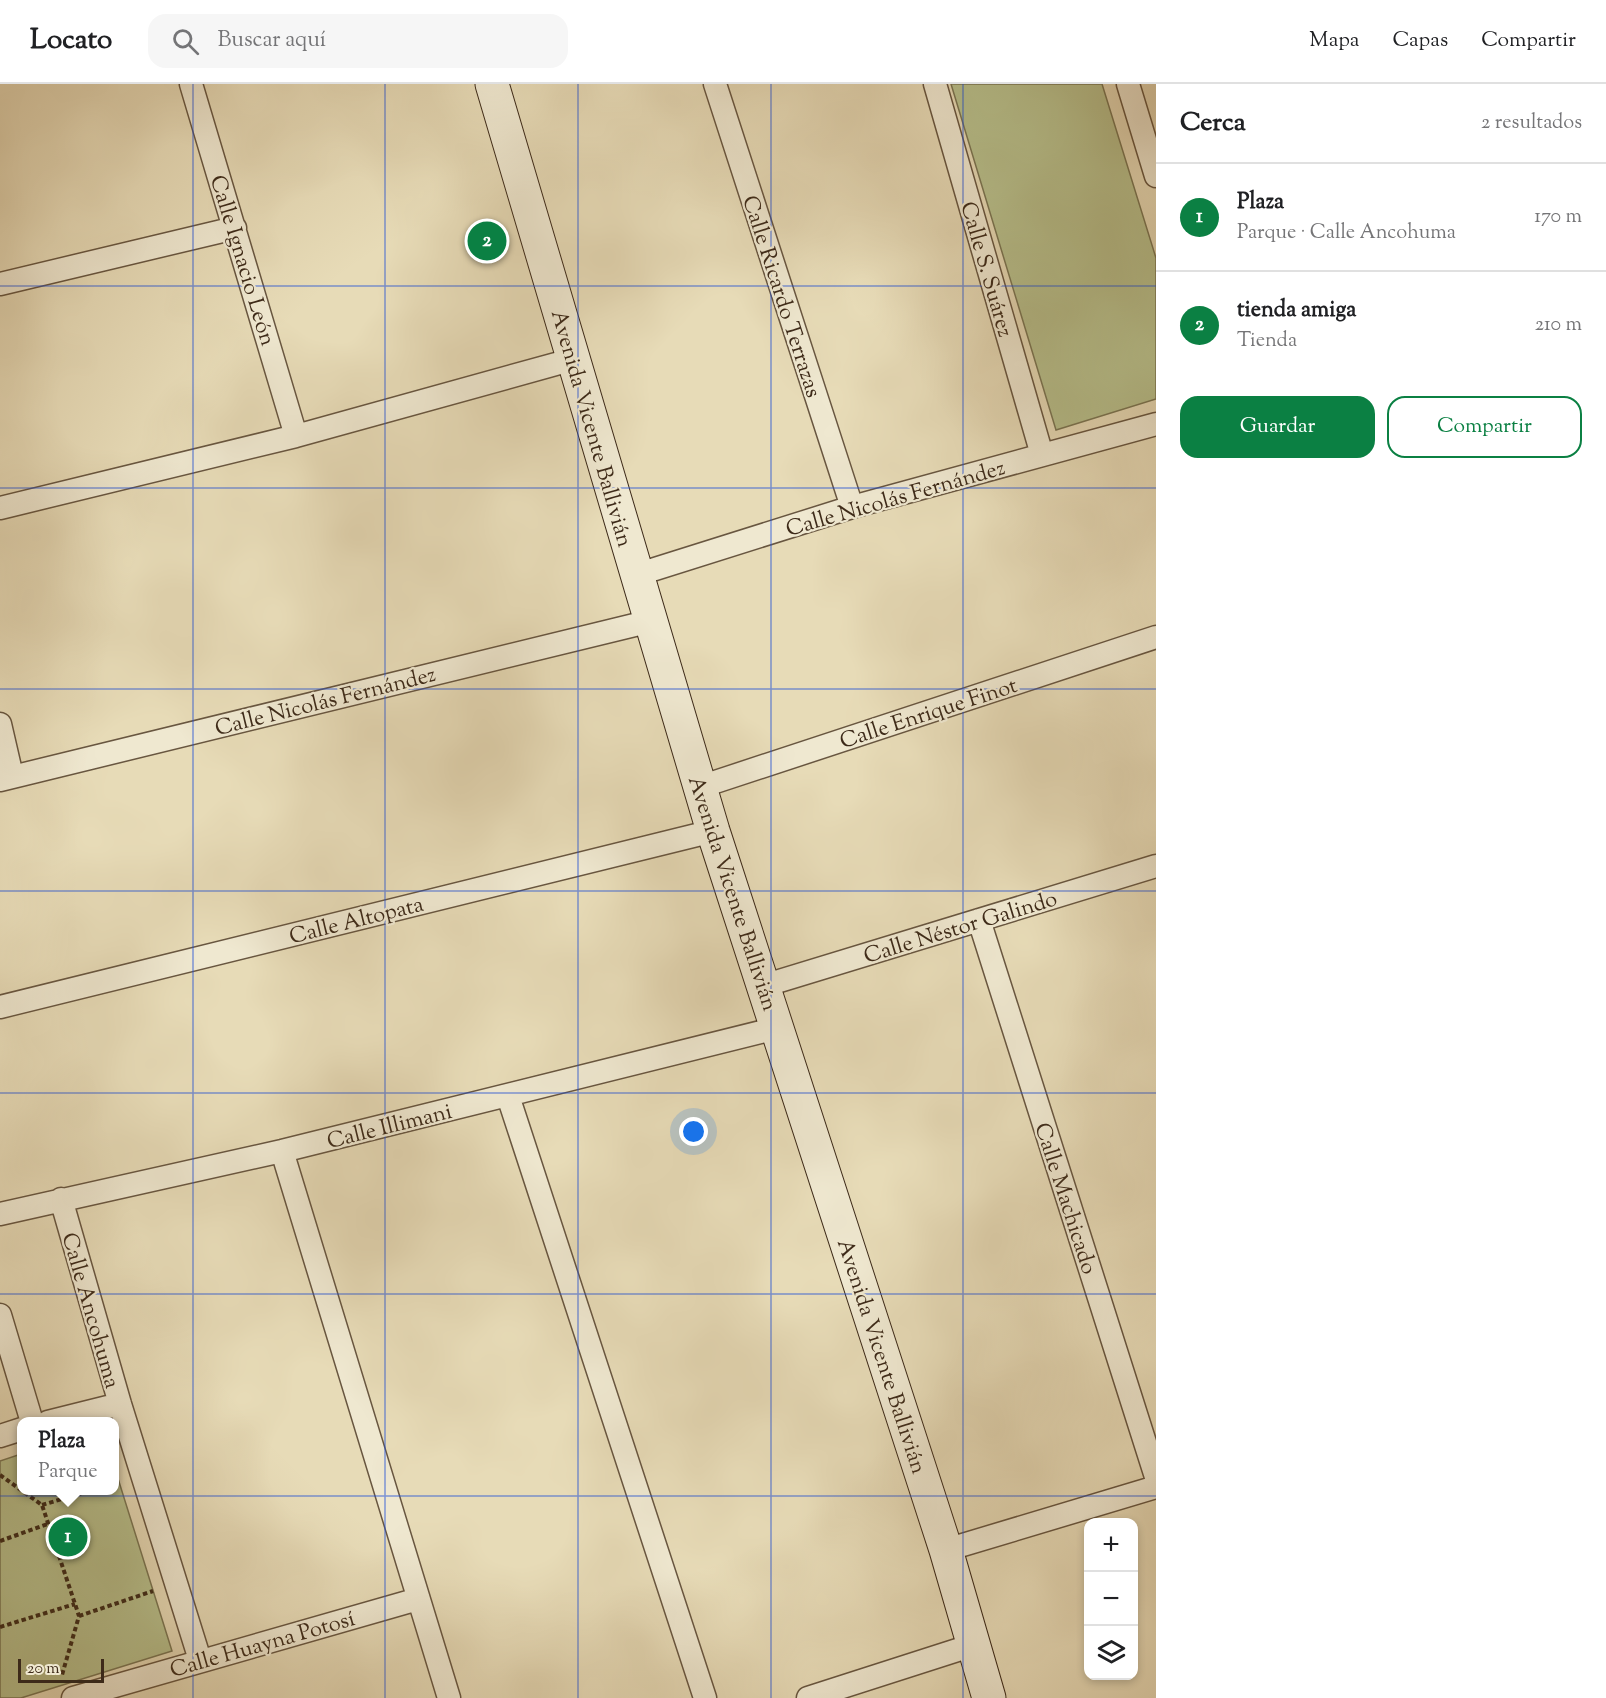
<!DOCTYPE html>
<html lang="es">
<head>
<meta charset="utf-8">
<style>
	body { margin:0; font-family:"Sorts Mill Goudy",serif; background:#f6f6f6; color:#202124 }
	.controls { position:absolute; right:18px; bottom:18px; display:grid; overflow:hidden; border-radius:12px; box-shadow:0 3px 9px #0003 }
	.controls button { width:54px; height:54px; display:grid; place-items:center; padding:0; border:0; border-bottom:2px solid #e0e0e0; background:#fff; color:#202124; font:30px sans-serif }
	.scale { position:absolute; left:18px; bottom:15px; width:86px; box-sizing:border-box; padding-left:6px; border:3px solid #3d2a19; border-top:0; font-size:16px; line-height:21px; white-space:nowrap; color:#3d2a19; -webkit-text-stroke:4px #efe8d0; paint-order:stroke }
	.you { position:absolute; left:694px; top:1048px; width:21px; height:21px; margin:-15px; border:4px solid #fff; border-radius:50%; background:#1a73e8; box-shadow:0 0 0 9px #1a73e833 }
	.badge { display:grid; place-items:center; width:39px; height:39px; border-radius:50%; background:#0b8043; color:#fff; font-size:20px; font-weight:700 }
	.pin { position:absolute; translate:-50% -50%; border:3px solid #fff; box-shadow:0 2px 6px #0006 }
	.popup { position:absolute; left:17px; top:1333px; width:102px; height:78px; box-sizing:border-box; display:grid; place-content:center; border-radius:12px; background:#fff; filter:drop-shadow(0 2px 4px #0005); font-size:20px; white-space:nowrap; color:#757577 }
	.popup b { font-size:22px; color:#202124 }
	.popup::after { content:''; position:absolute; left:50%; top:100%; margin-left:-12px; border:12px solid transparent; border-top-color:#fff }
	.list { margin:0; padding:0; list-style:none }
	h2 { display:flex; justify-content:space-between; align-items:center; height:78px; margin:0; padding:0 24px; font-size:26px }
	h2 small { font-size:20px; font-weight:400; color:#757577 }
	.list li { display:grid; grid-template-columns:39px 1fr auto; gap:18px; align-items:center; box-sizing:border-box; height:108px; padding:0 24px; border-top:2px solid #e0e0e0 }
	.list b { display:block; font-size:22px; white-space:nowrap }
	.list p { margin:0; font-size:20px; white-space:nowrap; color:#757577 }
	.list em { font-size:20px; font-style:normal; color:#757577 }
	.actions { display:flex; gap:12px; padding:18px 24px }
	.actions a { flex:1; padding:14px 0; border:2px solid #0b8043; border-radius:18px; text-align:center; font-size:21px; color:#0b8043 }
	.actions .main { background:#0b8043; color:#fff }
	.icon { flex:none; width:33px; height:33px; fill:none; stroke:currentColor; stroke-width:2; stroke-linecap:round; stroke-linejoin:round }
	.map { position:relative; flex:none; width:1156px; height:1614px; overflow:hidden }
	header { display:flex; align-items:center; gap:36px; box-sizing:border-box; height:84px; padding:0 30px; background:#fff; border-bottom:2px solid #e0e0e0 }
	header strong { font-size:28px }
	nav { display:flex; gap:33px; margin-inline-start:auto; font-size:21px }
	.search { width:420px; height:54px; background:#f6f6f6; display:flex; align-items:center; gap:15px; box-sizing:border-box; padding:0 21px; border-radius:18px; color:#757577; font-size:22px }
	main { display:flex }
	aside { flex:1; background:#fff }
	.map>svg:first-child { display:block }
	.green { fill:#b7c08d; stroke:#7a7553; stroke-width:1.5 }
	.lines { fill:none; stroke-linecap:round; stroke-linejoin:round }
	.street-casing { stroke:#685640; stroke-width:25 }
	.secondary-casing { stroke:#3d2a19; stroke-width:35 }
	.path { stroke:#3d2a19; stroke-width:4; stroke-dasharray:4.5 3; stroke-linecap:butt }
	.street { stroke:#efe8d0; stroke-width:22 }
	.secondary { stroke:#efe8d0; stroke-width:33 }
	.grid { fill:none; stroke:#1d4ed8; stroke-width:1.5; stroke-opacity:0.55 }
	.labels { text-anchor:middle; stroke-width:4.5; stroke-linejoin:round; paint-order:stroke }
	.street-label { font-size:22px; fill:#3d2a19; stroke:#efe8d0 }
</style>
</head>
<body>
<header>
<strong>Locato</strong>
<div class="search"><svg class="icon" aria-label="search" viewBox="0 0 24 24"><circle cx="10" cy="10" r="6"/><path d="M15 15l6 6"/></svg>Buscar aquí</div>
<nav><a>Mapa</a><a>Capas</a><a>Compartir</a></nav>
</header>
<main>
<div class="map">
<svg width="1156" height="1614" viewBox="0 0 1156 1614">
	<rect width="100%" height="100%" fill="#e7dbb7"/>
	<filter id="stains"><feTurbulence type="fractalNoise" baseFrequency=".00333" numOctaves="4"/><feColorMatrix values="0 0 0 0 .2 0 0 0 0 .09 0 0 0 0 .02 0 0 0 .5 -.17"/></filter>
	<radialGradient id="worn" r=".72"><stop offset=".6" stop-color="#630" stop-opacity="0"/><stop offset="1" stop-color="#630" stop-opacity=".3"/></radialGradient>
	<path class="green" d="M951,0H1102L1156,174V315L1056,346Z
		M21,1370L22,1406H115V1385L172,1567L21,1614H0V1377Z"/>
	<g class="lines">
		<g class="street-casing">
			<path id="street" d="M191,0L296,352
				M715,0L852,423
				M935,0L1042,371
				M1128,0L1156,92
				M0,200L235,144
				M0,424L296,352L574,275
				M636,491L852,423L1156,340
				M0,640L12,692
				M0,696L651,537
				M700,703L1156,553
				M979,836L1156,1393
				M763,902L1156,782
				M0,923L713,747
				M508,1012L705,1614
				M282,1067L449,1614
				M61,1115L120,1320L200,1576
				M0,1130L282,1067L777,944
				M0,1231L32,1338
				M48,1338L120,1320
				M0,1352L22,1345
				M946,1466L1156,1403
				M73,1614L418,1515
				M808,1614L973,1561"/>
		</g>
		<g class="secondary-casing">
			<path id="secondary" d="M492,0L713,747L946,1466L989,1614"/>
		</g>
		<path class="path" d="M0,1391L42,1421L79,1532L62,1591
			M42,1421L92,1406
			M0,1457L48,1440
			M79,1532L153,1507
			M0,1543L75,1520"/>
		<use href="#street" class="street"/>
		<use href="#secondary" class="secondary"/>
	</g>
	<path class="grid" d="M193,0V1614M385,0V1614M578,0V1614M771,0V1614M963,0V1614M0,202H1156M0,404H1156M0,605H1156M0,807H1156M0,1009H1156M0,1210H1156M0,1412H1156"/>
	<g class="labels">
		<g class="street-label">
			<text transform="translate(244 176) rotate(73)" y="8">Calle Ignacio León</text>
			<text transform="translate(988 185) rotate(74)" y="8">Calle S. Suárez</text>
			<text transform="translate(783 212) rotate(72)" y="8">Calle Ricardo Terrazas</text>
			<text transform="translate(593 344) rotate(74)" y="8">Avenida Vicente Ballivián</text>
			<text transform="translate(895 413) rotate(-16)" y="8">Calle Nicolás Fernández</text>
			<text transform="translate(325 616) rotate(-14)" y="8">Calle Nicolás Fernández</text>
			<text transform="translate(928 628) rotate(-18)" y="8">Calle Enrique Finot</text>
			<text transform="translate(734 809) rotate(72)" y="8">Avenida Vicente Ballivián</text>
			<text transform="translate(356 835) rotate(-14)" y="8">Calle Altopata</text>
			<text transform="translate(960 842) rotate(-17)" y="8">Calle Néstor Galindo</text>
			<text transform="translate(389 1041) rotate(-14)" y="8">Calle Illimani</text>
			<text transform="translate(1067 1114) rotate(72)" y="8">Calle Machicado</text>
			<text transform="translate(92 1226) rotate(74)" y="8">Calle Ancohuma</text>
			<text transform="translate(883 1272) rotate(72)" y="8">Avenida Vicente Ballivián</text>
			<text transform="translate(262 1559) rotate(-16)" y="8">Calle Huayna Potosí</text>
		</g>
	</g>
	<rect width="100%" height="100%" filter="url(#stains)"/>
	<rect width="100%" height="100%" fill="url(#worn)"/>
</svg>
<div class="controls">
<button>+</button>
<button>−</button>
<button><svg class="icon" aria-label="layers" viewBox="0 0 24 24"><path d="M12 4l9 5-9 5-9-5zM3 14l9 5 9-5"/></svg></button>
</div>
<div class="scale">20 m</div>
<div class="you"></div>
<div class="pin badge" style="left:68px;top:1453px">1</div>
<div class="popup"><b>Plaza</b>Parque</div>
<div class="pin badge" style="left:487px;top:157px">2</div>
</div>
<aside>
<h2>Cerca<small>2 resultados</small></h2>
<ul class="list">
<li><span class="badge">1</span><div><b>Plaza</b><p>Parque · Calle Ancohuma</p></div><em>170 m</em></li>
<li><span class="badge">2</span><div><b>tienda amiga</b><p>Tienda</p></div><em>210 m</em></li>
</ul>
<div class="actions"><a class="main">Guardar</a><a>Compartir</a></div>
</aside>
</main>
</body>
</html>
